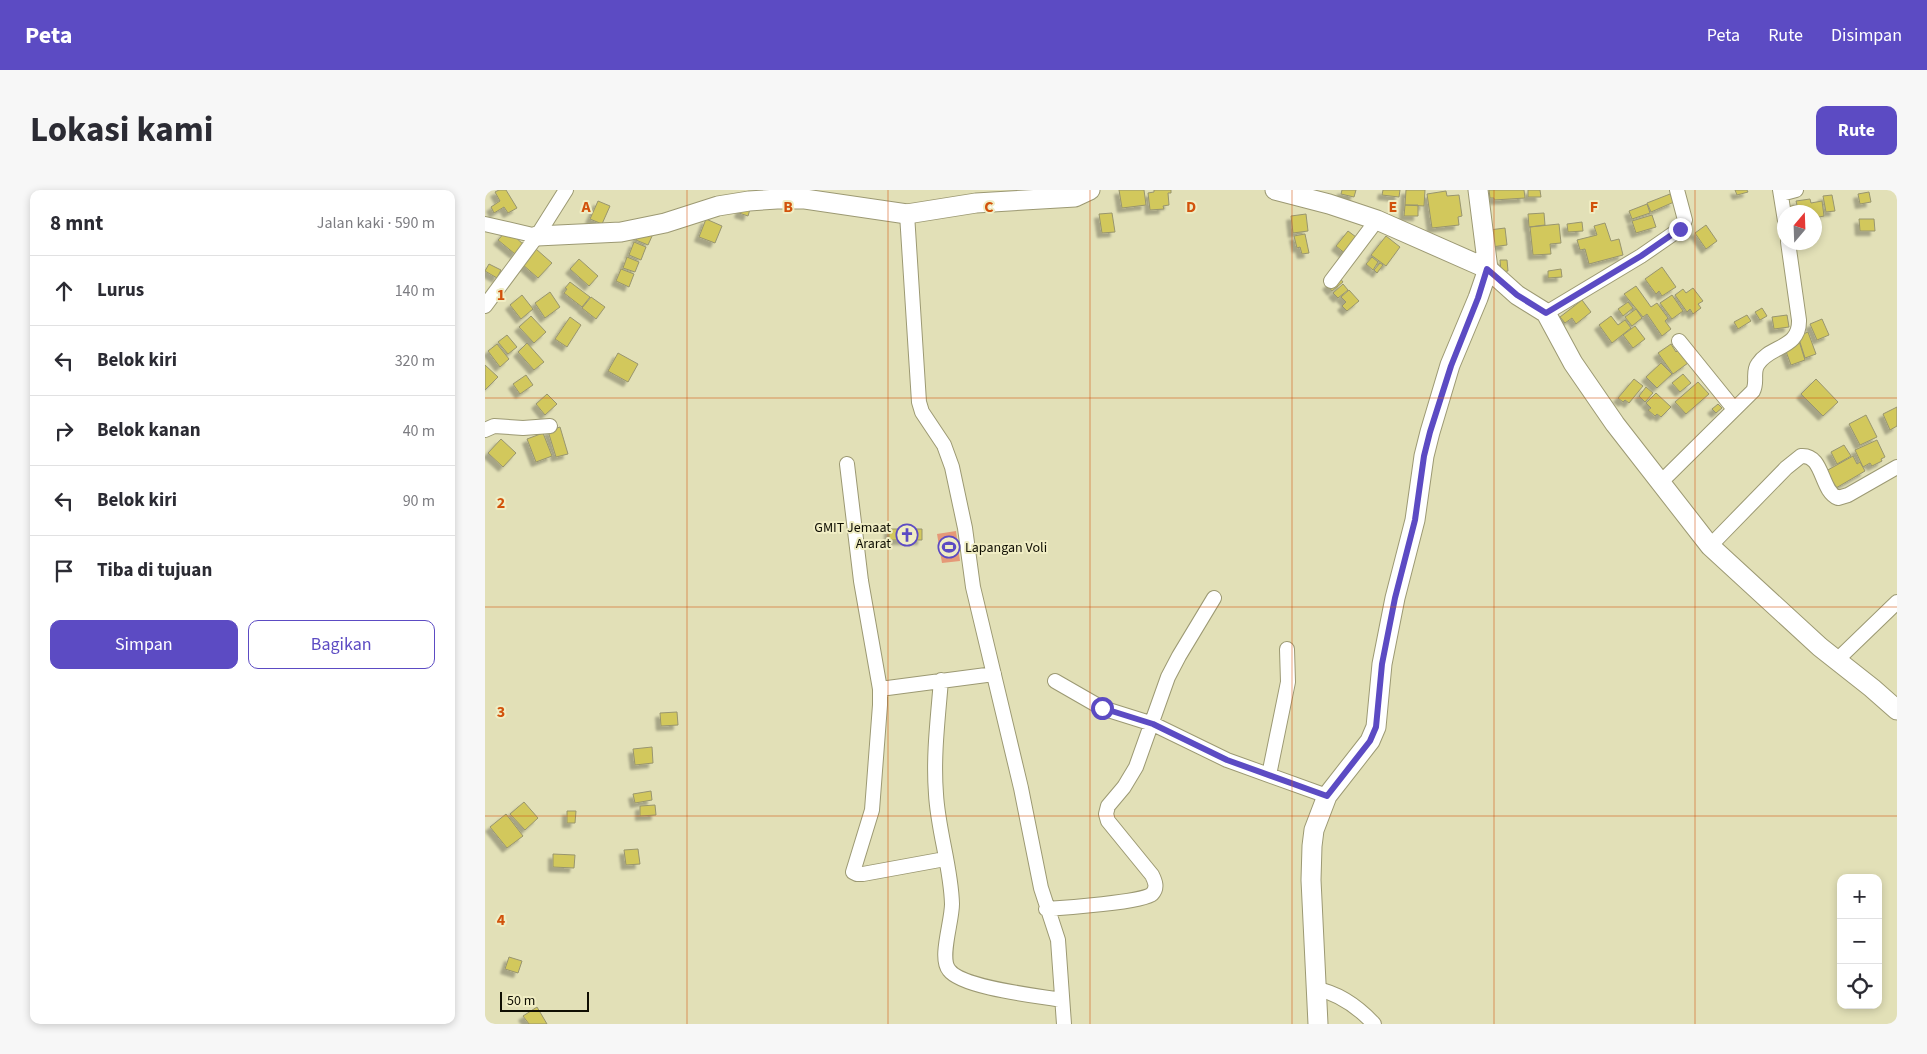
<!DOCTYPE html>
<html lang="id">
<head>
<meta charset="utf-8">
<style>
	body { margin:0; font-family:"Source Sans 3",sans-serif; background:#f7f7f7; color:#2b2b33 }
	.controls { position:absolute; right:15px; bottom:15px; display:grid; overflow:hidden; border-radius:10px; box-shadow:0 2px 8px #0003 }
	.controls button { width:45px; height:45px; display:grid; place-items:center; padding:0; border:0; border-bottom:1px solid #e1e1e2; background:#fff; color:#2b2b33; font:25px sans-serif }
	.compass { position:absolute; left:1292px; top:15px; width:45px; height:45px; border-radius:50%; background:#fff; box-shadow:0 2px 8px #0003; rotate:19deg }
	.scale { position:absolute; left:15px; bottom:12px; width:89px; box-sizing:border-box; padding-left:5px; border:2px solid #0f0e02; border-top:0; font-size:14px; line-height:18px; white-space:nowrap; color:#0f0e02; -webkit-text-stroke:4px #f0edc4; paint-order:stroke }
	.stop { position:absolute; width:15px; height:15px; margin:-11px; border:4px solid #5c4bc3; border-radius:50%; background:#fff }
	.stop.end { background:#5c4bc3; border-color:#fff; box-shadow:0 1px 5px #0008 }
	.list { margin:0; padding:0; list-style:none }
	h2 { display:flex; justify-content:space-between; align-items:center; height:65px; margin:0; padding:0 20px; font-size:21px }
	h2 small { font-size:16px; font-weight:400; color:#7c7c81 }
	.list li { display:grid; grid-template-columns:32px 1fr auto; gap:15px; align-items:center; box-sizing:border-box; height:70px; padding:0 20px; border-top:1px solid #e1e1e2 }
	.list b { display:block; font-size:19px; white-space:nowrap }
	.list em { font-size:16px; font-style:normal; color:#7c7c81 }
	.actions { display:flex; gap:10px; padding:15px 20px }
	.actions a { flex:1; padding:11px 0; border:1px solid #5c4bc3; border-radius:10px; text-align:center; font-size:18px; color:#5c4bc3 }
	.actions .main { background:#5c4bc3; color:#fff }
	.icon { flex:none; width:28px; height:28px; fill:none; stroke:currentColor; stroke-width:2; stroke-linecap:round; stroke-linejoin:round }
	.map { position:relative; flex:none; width:1412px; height:834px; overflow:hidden; border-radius:10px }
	header { display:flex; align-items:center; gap:30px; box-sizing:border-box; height:70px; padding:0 25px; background:#5c4bc3; color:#fff }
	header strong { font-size:24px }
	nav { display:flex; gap:28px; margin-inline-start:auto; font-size:18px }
	.intro { display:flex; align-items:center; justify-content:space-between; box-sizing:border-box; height:120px; padding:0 30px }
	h1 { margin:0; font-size:35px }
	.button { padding:12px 22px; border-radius:10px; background:#5c4bc3; color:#fff; font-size:18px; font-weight:700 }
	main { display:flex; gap:30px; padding:0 30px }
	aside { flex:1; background:#fff; border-radius:10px; box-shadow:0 2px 8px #0003 }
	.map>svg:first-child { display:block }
	.green { fill:#e59978 }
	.building { fill:#d2c85c; stroke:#98956f; filter:url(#shadow) }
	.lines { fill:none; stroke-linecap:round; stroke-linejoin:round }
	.street-casing { stroke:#9c9973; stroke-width:16 }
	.secondary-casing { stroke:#9c9973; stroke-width:21 }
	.street { stroke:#fff; stroke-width:14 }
	.secondary { stroke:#fff; stroke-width:19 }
	.route { stroke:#5c4bc3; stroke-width:6 }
	.grid { fill:none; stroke:#d2520b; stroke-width:1; stroke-opacity:0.55 }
	.labels { text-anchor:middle; stroke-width:4; stroke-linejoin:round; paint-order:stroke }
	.poi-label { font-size:14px; fill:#0f0e02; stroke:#f0edc4; text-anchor:end }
	.grid-label { font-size:16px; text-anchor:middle; font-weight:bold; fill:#d2520b; stroke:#f0edc4; stroke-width:4; stroke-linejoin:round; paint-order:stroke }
</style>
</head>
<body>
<header>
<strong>Peta</strong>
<nav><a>Peta</a><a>Rute</a><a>Disimpan</a></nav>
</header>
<div class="intro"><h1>Lokasi kami</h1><a class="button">Rute</a></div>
<main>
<aside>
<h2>8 mnt<small>Jalan kaki · 590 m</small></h2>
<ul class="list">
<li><svg class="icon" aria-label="ahead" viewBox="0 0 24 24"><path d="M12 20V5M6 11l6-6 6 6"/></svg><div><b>Lurus</b></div><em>140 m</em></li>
<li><svg class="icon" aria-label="left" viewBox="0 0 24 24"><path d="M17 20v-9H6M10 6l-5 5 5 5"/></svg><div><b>Belok kiri</b></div><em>320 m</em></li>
<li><svg class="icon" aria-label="right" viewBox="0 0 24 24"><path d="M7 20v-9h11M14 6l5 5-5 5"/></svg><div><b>Belok kanan</b></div><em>40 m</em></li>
<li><svg class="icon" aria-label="left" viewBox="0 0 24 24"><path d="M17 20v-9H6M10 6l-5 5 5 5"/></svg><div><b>Belok kiri</b></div><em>90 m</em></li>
<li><svg class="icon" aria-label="arrive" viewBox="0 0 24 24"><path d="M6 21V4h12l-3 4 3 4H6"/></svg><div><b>Tiba di tujuan</b></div></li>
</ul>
<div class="actions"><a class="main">Simpan</a><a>Bagikan</a></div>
</aside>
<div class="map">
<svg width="1412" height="834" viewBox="0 0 1412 834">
	<defs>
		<filter id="shadow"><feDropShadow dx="-4.5" dy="4.5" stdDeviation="1" flood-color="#0004"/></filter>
	</defs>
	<rect width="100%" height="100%" fill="#e2e0b7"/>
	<path class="green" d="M471,341L475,371L457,373L452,344Z"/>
	<path class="building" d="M14,0H21L32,18L23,23L19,17L9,23L6,17L15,11L10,2Z
		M634,0H659L661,15L637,18Z
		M669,0H686V3H683L684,15L678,16L679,19L665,20L663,3L669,2Z
		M857,0H871L869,7L856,4Z
		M898,0H915L914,7L897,5Z
		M921,0H940L939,16L920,15Z
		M1004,0H1039L1040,8L1009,10V8H1005Z
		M1043,0H1055L1056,7H1043Z
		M1250,0H1262L1263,2L1252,5Z
		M961,1L962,6L974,5L977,26L973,27L974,35L947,38L942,4Z
		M1384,2L1386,12L1375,14L1373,4Z
		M1185,4L1189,12L1166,22L1162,13Z
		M1347,5L1350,21L1341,22L1338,6Z
		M1325,9L1326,13L1337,11L1339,26L1330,28L1331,34H1330V22H1302L1301,17L1312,15L1311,11Z
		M113,11L125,16L117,34L105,29Z
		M258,13L266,16L263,26L254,23Z
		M1162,14L1165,23L1147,29L1144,21Z
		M920,15H933V26H919Z
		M627,23L630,42L617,43L614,24Z
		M1059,23L1060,35L1044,37L1043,24Z
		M821,24L823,41L808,43L806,26Z
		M1167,25L1171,37L1151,43L1147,31Z
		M221,29L237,36L230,53L214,47Z
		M1374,29H1389L1390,41H1375Z
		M1097,32L1098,41L1083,42L1082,34Z
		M1120,33L1126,51L1134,49L1138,65L1104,74L1100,59L1095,60L1092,50L1112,45L1109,36Z
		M1074,34L1076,53L1065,54L1066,64L1048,65L1045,37Z
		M1221,35L1232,51L1221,59L1210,43Z
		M1020,38L1022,55L1006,57L1004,40Z
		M156,39L168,44L163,55L151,50Z
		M22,40L38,54L30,64L13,50Z
		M863,41L875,50L862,65L851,56Z
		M820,44L824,63L817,64L815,57L812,58L809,46Z
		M901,46L915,57L901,76L886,65Z
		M149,52L161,57L156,70L144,65Z
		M51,59L67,73L53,88L37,74Z
		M142,67L154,72L150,82L138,78Z
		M887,67L893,72L888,80L881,74Z
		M94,69L113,86L104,96L85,79Z
		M1015,70H1022L1023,81L1016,82Z
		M895,73L898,75L892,83L889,80Z
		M4,74L16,80L12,88L0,81Z
		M1177,77L1191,97L1177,106L1174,101L1171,104L1160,89Z
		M136,79L149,84L144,97L131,91Z
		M1076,79L1077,87L1063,88V81Z
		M853,86L858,92L847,101L842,95Z
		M85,92L105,107L97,117L79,103L82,99L80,98Z
		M858,94L863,100L853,108L848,103Z
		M1151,96L1166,117L1172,113L1183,128L1180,131L1186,139L1177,146L1162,124L1158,127L1139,104Z
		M1208,98L1218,111L1213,114L1216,118L1208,124L1205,119L1202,122L1190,105L1198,99L1201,103Z
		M864,100L874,111L862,121L857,116L861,112L856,107Z
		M65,102L75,117L60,128L50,113Z
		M37,105L48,119L36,129L25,115Z
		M1187,105L1198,121L1187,129L1175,113Z
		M106,107L120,117L111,129L97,118Z
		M1097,110L1106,122L1091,134L1087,128L1080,133L1075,127Z
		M1143,112L1148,118L1138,126L1133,119Z
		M1277,118L1282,126L1275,130L1270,122Z
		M1151,119L1157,128L1147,136L1140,127Z
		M1262,125L1266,131L1253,139L1249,132Z
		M1302,125L1304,137L1289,139L1287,127Z
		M46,126L61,142L49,153L34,137Z
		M1126,126L1133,135L1140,130L1146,138L1127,153L1114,135Z
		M85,127L96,135L82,157L70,149Z
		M1337,129L1344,145L1332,150L1325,134Z
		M1150,136L1160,149L1148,158L1138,145Z
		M1323,142L1331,164L1320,168L1313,146Z
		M22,145L32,157L23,164L13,152Z
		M1314,151L1320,170L1306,175L1299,156Z
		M42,153L59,172L49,180L33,162Z
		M12,154L24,169L15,177L3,161Z
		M1186,154L1191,162L1193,160L1203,173L1188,184L1173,163Z
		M133,163L153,174L143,192L123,181Z
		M1176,173L1187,184L1172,198L1161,187Z
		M0,175L13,187L0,200Z
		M1198,184L1206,193L1195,202L1187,193Z
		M41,185L48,195L35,204L28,194Z
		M1149,189L1158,196L1144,213L1140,210L1138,212L1133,208Z
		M1331,189L1353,212L1338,226L1316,204Z
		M1213,192L1224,204L1201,224L1190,212Z
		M1161,197L1168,203L1160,212L1154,206Z
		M1171,203L1186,217L1176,227L1172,224L1170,226L1163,220L1166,218L1161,213Z
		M62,204L72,214L60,225L51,214Z
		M1233,214L1237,218L1231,223L1227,219Z
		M1412,217V236L1405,240L1398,224Z
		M1381,225L1392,247L1375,255L1364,234Z
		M75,237L83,264L71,267L63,241Z
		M58,243L67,266L51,272L42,249Z
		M16,249L31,263L18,277L3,263Z
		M1392,250L1400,267L1396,269L1397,271L1387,276L1385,273L1378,277L1370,260Z
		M1359,255L1366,266L1352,274L1346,262Z
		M1368,266L1372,274L1375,272L1380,281L1351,298L1341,281Z
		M404,339H437V350H404Z
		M192,522L193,535L176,536L175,523Z
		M167,557L168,573L150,575L148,559Z
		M166,601L167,610L150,613L148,604Z
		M39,612L53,628L40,640L25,624Z
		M170,615L171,625L155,626V616Z
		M82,621H91L90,633H82Z
		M21,624L38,646L22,658L5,637Z
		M153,659L155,674L141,675L139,660Z
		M68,664L90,665L89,678L68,677Z
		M24,767L37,771L33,783L20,779Z
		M52,817L62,834H44L38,826Z"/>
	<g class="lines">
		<g class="street-casing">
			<path id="street" d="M1295,0L1300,31
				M1296,4L1311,0
				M422,24L434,212L437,222L459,255L467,277L480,338L488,397L536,598L556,698L573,750L579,834
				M0,34L52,46
				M846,91L892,30
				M0,116L52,46L81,0
				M1061,123L1156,66L1195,39L1200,30L1192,0
				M1194,151L1249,219
				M0,240L9,236L38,238L65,236
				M362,274L376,391L395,499
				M1176,292L1268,201C1273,192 1267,182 1273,174C1285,155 1315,159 1314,130L1303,52
				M1225,356L1301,278L1316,266C1339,264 1335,301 1353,308L1363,305L1412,277
				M1352,470L1412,412
				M456,490C453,528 448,566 451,604C453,641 466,677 467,714C467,732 454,768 464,780C477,798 554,806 577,810
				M570,491L617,518L668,534L742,570L842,606
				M784,585L803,492L802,459
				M460,669L378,684H372L368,682L387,620L395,515V499L509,484
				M561,719C578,718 659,712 667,704C673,698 670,691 667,685L623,631L621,624L623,616L639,597L651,577L683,487L694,466L729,408
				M831,799C854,803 873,817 889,834"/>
		</g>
		<g class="secondary-casing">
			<path id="secondary" d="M790,0L844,14L892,30L1003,79L1032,105L1061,123L1088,173L1130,234L1225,356L1335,457L1387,498L1412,520
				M52,46L136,42L180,33L233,16L264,11L292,9H320L422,24L491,13L590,7L605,0
				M833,834L826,690L827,656L829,640L842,606L885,551L891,537L897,474L910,408L930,330L939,266L945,242L965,175L993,108L1003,79L993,0"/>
		</g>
		<use href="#street" class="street"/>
		<use href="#secondary" class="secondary"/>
	</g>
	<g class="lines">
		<path class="route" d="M617,518L668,534L742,570L842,606L885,551L891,537L897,474L910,408L930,330L939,266L945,242L966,176L993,108L1002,79L1032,105L1061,123L1156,66L1195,39"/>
	</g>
	<path class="grid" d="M202,0V834M403,0V834M605,0V834M807,0V834M1009,0V834M1210,0V834M0,208H1412M0,417H1412M0,626H1412"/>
	<defs>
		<g id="church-ring" transform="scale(1.125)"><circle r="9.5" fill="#f0edc4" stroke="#5c4bc3" stroke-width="1.5"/><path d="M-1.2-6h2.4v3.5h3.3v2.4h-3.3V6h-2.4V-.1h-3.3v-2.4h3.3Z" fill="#5c4bc3"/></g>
		<g id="stadium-ring" transform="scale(1.125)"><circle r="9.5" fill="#f0edc4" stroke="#5c4bc3" stroke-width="1.5"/><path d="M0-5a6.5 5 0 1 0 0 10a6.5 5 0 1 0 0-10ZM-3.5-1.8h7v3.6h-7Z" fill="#5c4bc3"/></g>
	</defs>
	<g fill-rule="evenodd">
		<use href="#church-ring" x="422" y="345"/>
		<use href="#stadium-ring" x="464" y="357"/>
	</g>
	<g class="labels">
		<g class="poi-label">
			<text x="406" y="342">GMIT Jemaat<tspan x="406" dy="16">Ararat</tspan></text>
			<text x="480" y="362" text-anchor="start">Lapangan Voli</text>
		</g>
	</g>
	<g class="grid-label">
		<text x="101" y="22">A</text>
		<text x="303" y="22">B</text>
		<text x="504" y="22">C</text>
		<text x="706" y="22">D</text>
		<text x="908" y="22">E</text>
		<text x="1109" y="22">F</text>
		<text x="16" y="110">1</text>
		<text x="16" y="318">2</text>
		<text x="16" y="527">3</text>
		<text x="16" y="735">4</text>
	</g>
</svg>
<div class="controls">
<button>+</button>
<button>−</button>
<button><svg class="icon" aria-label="locate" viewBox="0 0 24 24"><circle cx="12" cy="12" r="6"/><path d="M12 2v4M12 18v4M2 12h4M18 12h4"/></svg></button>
</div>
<svg class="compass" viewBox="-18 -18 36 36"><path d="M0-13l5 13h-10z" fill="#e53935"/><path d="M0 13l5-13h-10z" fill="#7c7c81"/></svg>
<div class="scale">50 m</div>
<div class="stop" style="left:617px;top:518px"></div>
<div class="stop end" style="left:1195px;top:39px"></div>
</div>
</main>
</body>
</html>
